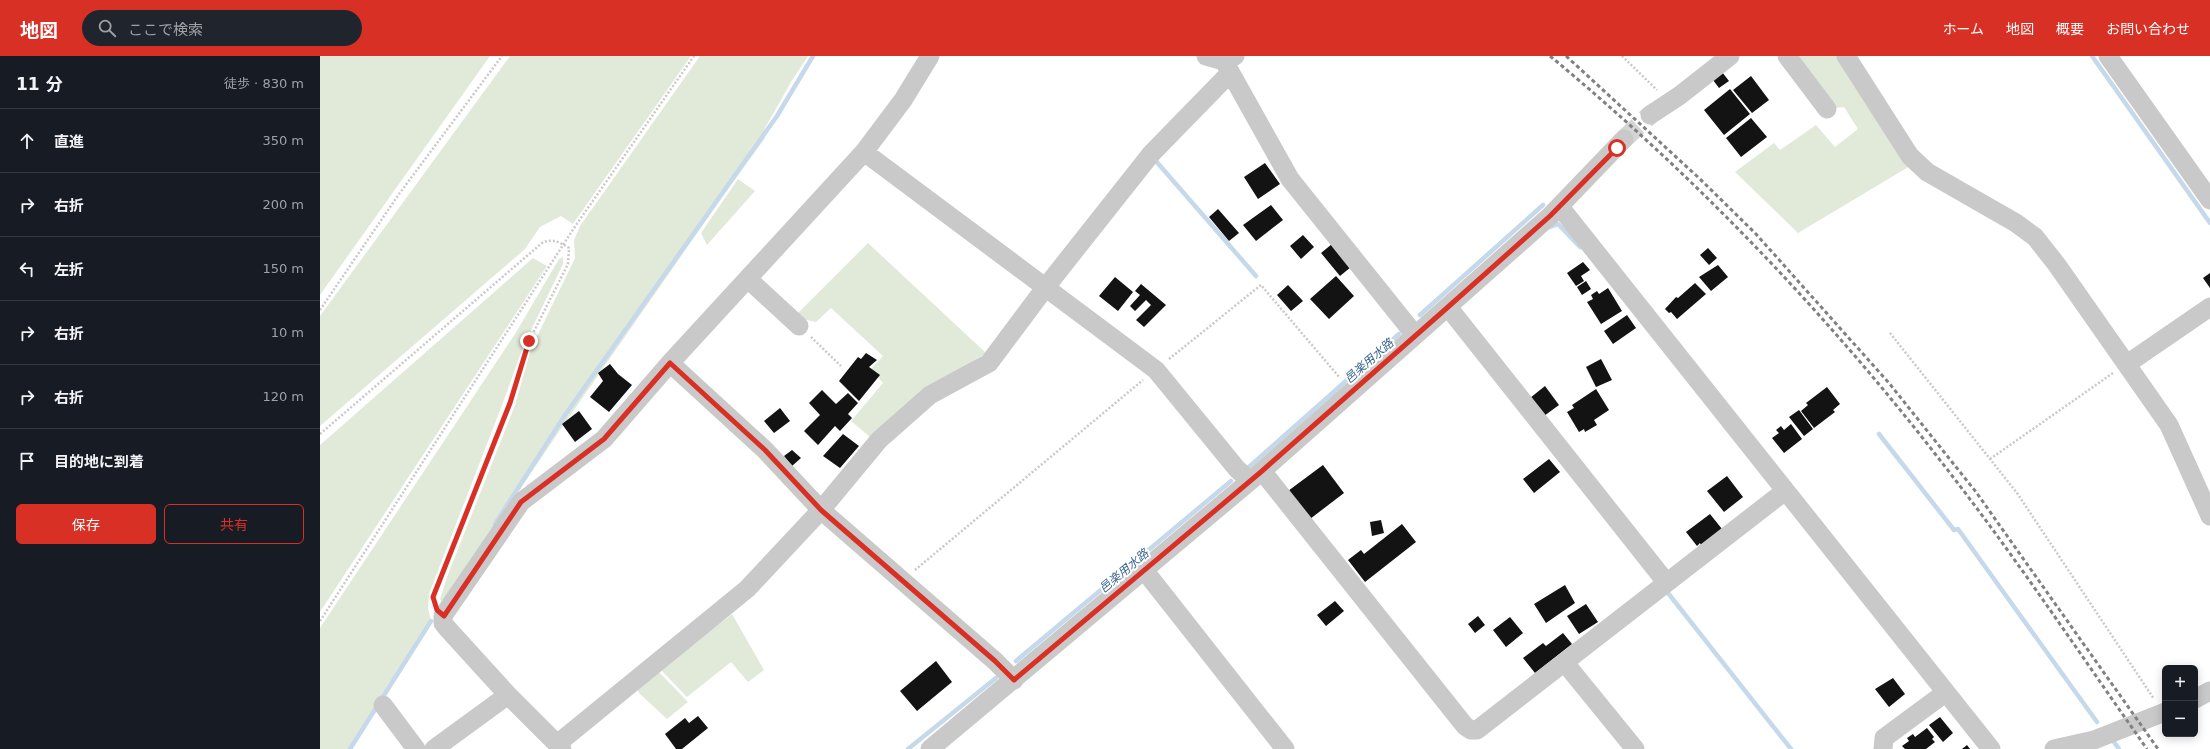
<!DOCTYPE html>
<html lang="ja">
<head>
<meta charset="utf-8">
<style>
	body { margin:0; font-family:"DejaVu Sans","Noto Sans JP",sans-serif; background:#20242c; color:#f1f3f6 }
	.controls { position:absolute; right:12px; bottom:12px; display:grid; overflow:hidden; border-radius:6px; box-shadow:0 2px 10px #0003 }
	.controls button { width:36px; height:36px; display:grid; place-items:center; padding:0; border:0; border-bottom:1px solid #363941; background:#171b24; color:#f1f3f6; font:20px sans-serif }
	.stop { position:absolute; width:12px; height:12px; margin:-9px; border:3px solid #d93025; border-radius:50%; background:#fff }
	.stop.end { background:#d93025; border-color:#fff; box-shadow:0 1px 4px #0008 }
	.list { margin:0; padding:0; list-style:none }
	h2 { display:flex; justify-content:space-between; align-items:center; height:52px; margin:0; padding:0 16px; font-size:17px }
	h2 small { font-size:13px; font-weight:400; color:#9ea1a6 }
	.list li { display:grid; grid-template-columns:26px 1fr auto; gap:12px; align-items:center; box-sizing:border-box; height:64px; padding:0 16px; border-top:1px solid #363941 }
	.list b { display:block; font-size:15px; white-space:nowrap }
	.list em { font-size:13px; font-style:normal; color:#9ea1a6 }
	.actions { display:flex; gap:8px; padding:12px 16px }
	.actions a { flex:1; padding:9px 0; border:1px solid #d93025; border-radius:6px; text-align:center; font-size:14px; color:#d93025 }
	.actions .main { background:#d93025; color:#fff }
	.icon { flex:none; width:22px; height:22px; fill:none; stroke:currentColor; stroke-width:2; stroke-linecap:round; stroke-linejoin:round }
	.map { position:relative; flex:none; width:1890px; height:693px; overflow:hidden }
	header { display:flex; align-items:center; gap:24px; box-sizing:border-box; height:56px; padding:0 20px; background:#d93025; color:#fff }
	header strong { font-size:19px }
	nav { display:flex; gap:22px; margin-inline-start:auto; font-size:14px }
	.search { width:280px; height:36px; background:#20242c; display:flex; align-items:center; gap:10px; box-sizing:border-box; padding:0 14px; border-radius:22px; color:#9ea1a6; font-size:15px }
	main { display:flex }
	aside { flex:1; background:#171b24 }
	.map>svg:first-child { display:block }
	.green { fill:#e1ead9 }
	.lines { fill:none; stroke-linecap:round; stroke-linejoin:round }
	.stream { stroke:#c5d9ea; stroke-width:4.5 }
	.building { fill:#131313 }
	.minor-tunnel { stroke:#d5d5d5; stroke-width:19; stroke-dasharray:19 10; stroke-linecap:butt }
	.path { stroke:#c9c9c9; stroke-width:2.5; stroke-dasharray:2 2; stroke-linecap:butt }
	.minor { stroke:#c9c9c9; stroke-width:19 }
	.rail { stroke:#818181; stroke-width:3; stroke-dasharray:4 3; stroke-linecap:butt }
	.route { stroke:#d93025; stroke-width:5 }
	.labels { text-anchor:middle; stroke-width:4; stroke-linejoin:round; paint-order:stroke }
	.water-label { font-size:12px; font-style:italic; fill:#3b678e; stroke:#fff }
</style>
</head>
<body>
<header>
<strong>地図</strong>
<div class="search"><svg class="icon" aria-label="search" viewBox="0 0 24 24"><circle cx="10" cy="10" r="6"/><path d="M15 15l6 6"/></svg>ここで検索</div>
<nav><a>ホーム</a><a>地図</a><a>概要</a><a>お問い合わせ</a></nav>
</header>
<main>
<aside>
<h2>11 分<small>徒歩 · 830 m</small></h2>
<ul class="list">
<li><svg class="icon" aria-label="ahead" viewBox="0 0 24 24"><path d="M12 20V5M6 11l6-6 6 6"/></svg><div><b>直進</b></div><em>350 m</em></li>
<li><svg class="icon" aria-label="right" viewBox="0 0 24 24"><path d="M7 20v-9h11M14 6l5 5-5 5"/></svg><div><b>右折</b></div><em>200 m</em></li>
<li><svg class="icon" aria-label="left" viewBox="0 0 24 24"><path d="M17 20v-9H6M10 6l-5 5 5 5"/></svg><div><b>左折</b></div><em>150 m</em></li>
<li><svg class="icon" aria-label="right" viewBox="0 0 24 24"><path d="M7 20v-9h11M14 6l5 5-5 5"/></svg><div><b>右折</b></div><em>10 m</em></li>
<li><svg class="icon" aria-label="right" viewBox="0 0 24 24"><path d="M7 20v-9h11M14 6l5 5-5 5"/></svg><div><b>右折</b></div><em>120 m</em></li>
<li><svg class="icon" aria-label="arrive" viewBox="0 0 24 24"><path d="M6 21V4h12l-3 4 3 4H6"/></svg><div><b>目的地に到着</b></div></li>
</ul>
<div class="actions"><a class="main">保存</a><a>共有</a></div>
</aside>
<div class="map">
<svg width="1890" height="693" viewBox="0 0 1890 693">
	<rect width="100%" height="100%" fill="#fff"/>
	<path class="green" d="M0,0H170L0,239Z
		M190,0H371L253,168L241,160L220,171L205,193L0,370V260Z
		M380,0H488L471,26L444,74L445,82L405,137L238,377L123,548L120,543L127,521L195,349L211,293L255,202L254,184L260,170Z
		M1477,0H1517L1590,110L1478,177L1415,116L1454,87L1460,94L1496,69L1515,91L1538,73L1524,51L1515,52Z
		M418,123L435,135L387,189L381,177Z
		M548,187L666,297L603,336L550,381L531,365L563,327L551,313L563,300L511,252L496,266L474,261Z
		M243,201V208L203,291L184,344L109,538L108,552L111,565L30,693H0V572L195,278L239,203Z
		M213,202L227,210L0,556V389Z
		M412,558L444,614L428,626L411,606L367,641L340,613Z
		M339,616L368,646L347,663L319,637L317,632Z"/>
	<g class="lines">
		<path class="stream" d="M1772,0L1890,167
			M835,104L936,220
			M1230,171L1238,168L1260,191
			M1100,259L1223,149
			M1559,378L1634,474L1638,473L1777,666
			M929,411L1079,278
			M175,468L245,359L457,60L493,0
			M1348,537L1471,693
			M696,605L911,425
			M1794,686L1799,693
			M30,693L111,565
			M588,693L676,622"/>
	</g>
	<path class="building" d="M1402,16L1409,25L1399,32L1393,24Z
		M1431,20L1449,44L1432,57L1413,34Z
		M1410,33L1430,58L1404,79L1384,54Z
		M1431,62L1447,81L1421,101L1406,82Z
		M945,107L960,128L938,143L924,121Z
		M951,149L963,164L936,185L923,169Z
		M898,153L919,177L909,185L889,161Z
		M983,179L994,191L981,203L970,190Z
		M1012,188L1031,211L1020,220L1001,197Z
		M1388,192L1397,202L1389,209L1380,199Z
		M1263,206L1270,214L1261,220L1264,225L1256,230L1247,217Z
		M1398,209L1408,221L1391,235L1379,221Z
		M1890,217V232L1883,222Z
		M1016,220L1034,240L1009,263L990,243Z
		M795,221L813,236L798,255L779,240Z
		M1266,225L1271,233L1262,239L1257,231Z
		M1375,227L1386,238L1357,263L1351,256L1349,257L1345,253L1356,241L1358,242Z
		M821,228L846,249L824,271L816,264L831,249L826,244L815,255L810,250L820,239L815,235Z
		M968,229L983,245L971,255L957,239Z
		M1288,232L1302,255L1281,268L1267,246L1273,243L1271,239L1277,235L1279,238Z
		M1307,259L1316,272L1293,288L1284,275Z
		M546,297L557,304L549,311L560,319L539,345L519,325L538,301L541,303Z
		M1281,303L1292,324L1276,331L1266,311Z
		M290,308L298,318L312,329L289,356L270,341L283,325L278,317Z
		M1225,330L1239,349L1224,360L1210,342Z
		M1507,331L1520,348L1513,354L1515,356L1494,372L1481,355L1488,349L1486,347Z
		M1276,333L1289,354L1274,364L1277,369L1265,376L1264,373L1259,376L1247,356L1254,352L1252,349Z
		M502,334L516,348L528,337L538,347L528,358L532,362L520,375L515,370L498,389L484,375L500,359L489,347Z
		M460,352L470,365L454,377L444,365Z
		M1479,354L1493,373L1484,380L1469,361Z
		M259,355L272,373L255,386L242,368Z
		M1471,368L1482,383L1464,397L1452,382L1459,377L1456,374L1461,370L1464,374Z
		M523,378L539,390L520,412L503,400Z
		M472,394L481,402L472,410L464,400Z
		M1229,403L1240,416L1214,437L1203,423Z
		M1003,409L1024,437L990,463L968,435Z
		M1407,420L1423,441L1404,456L1387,435Z
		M1390,458L1402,473L1381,489L1380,487L1377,490L1366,476Z
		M1061,464L1064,477L1052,480L1050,466Z
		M1082,468L1096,486L1045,526L1028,504L1041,494L1044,498Z
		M1245,529L1255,547L1226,567L1214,548Z
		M1015,545L1024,555L1006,570L997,559Z
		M1266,548L1278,566L1259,578L1247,560Z
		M1158,560L1165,569L1155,577L1148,568Z
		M1190,561L1203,577L1186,591L1173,574Z
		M1243,577L1252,588L1215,617L1203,602L1223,587L1226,590Z
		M616,605L632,626L597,655L580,635Z
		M1573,622L1585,638L1569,651L1555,633Z
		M378,660L388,672L362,693H356L345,678L365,662L369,667Z
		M1620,661L1633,677L1623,686L1609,669Z
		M1607,672L1614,681L1612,683L1615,686L1606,693H1585L1582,690L1589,685L1587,682L1593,678L1595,681Z
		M1647,689L1650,693H1642Z"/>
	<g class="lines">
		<path class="minor-tunnel" d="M1304,83L1330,59"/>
		<path class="path" d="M1302,0L1337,34
			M0,254L79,138L182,0
			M1570,277L1697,437L1834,643
			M491,281L521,310
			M849,303L941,229L1020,322
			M0,378L222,187C232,182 240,186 249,192L248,208L209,285L190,347L113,543
			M1670,403L1793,317
			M595,514L823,324
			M0,565L256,169L374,0"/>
		<path class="minor" d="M886,0L904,5L915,0
			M1467,0L1507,53
			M1526,0L1590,100L1607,116L1696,167L1715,181L1737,209L1849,369L1890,460
			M1788,0L1890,144
			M904,5L970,123L1095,279
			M1330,59L1359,40L1410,0
			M544,96L836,314L917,413L930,425
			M1240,151L1671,693
			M428,223L479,270
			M1128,251L1346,526
			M350,307L445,394L501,454L675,605L694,624
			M1807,308L1890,251
			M942,415L1145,670L1151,674H1157L1465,435
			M824,514L965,693
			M1245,607L1315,693
			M1875,643L1890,635
			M63,649L96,693
			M237,688L427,533L501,454L559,384L610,339L669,307L725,232L831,98L910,17
			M114,693L188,639
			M242,693L188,639L127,572L123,567V560L201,446L284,383L350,307L544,96L583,44L610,0
			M610,693L942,415L1230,160L1304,83
			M1563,693L1564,682L1625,637
			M1734,693L1774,684L1845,656"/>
		<path class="rail" d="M1230,0C1375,120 1508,259 1623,408C1695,500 1760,598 1827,693
			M1246,0L1379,122L1436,178L1569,327L1656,436L1838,693"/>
	</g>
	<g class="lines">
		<path class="route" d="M209,285L190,347L113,541L117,554L124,560L201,446L284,383L350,307L445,394L501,454L675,605L694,624L942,415L1128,251L1230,160L1297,92"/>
	</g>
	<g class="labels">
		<g class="water-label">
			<text transform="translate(1049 305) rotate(-41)" y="4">邑楽用水路</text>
			<text transform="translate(804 515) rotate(-40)" y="4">邑楽用水路</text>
		</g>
	</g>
</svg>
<div class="controls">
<button>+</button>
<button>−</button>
</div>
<div class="stop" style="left:1297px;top:92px"></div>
<div class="stop end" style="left:209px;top:285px"></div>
</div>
</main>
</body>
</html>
